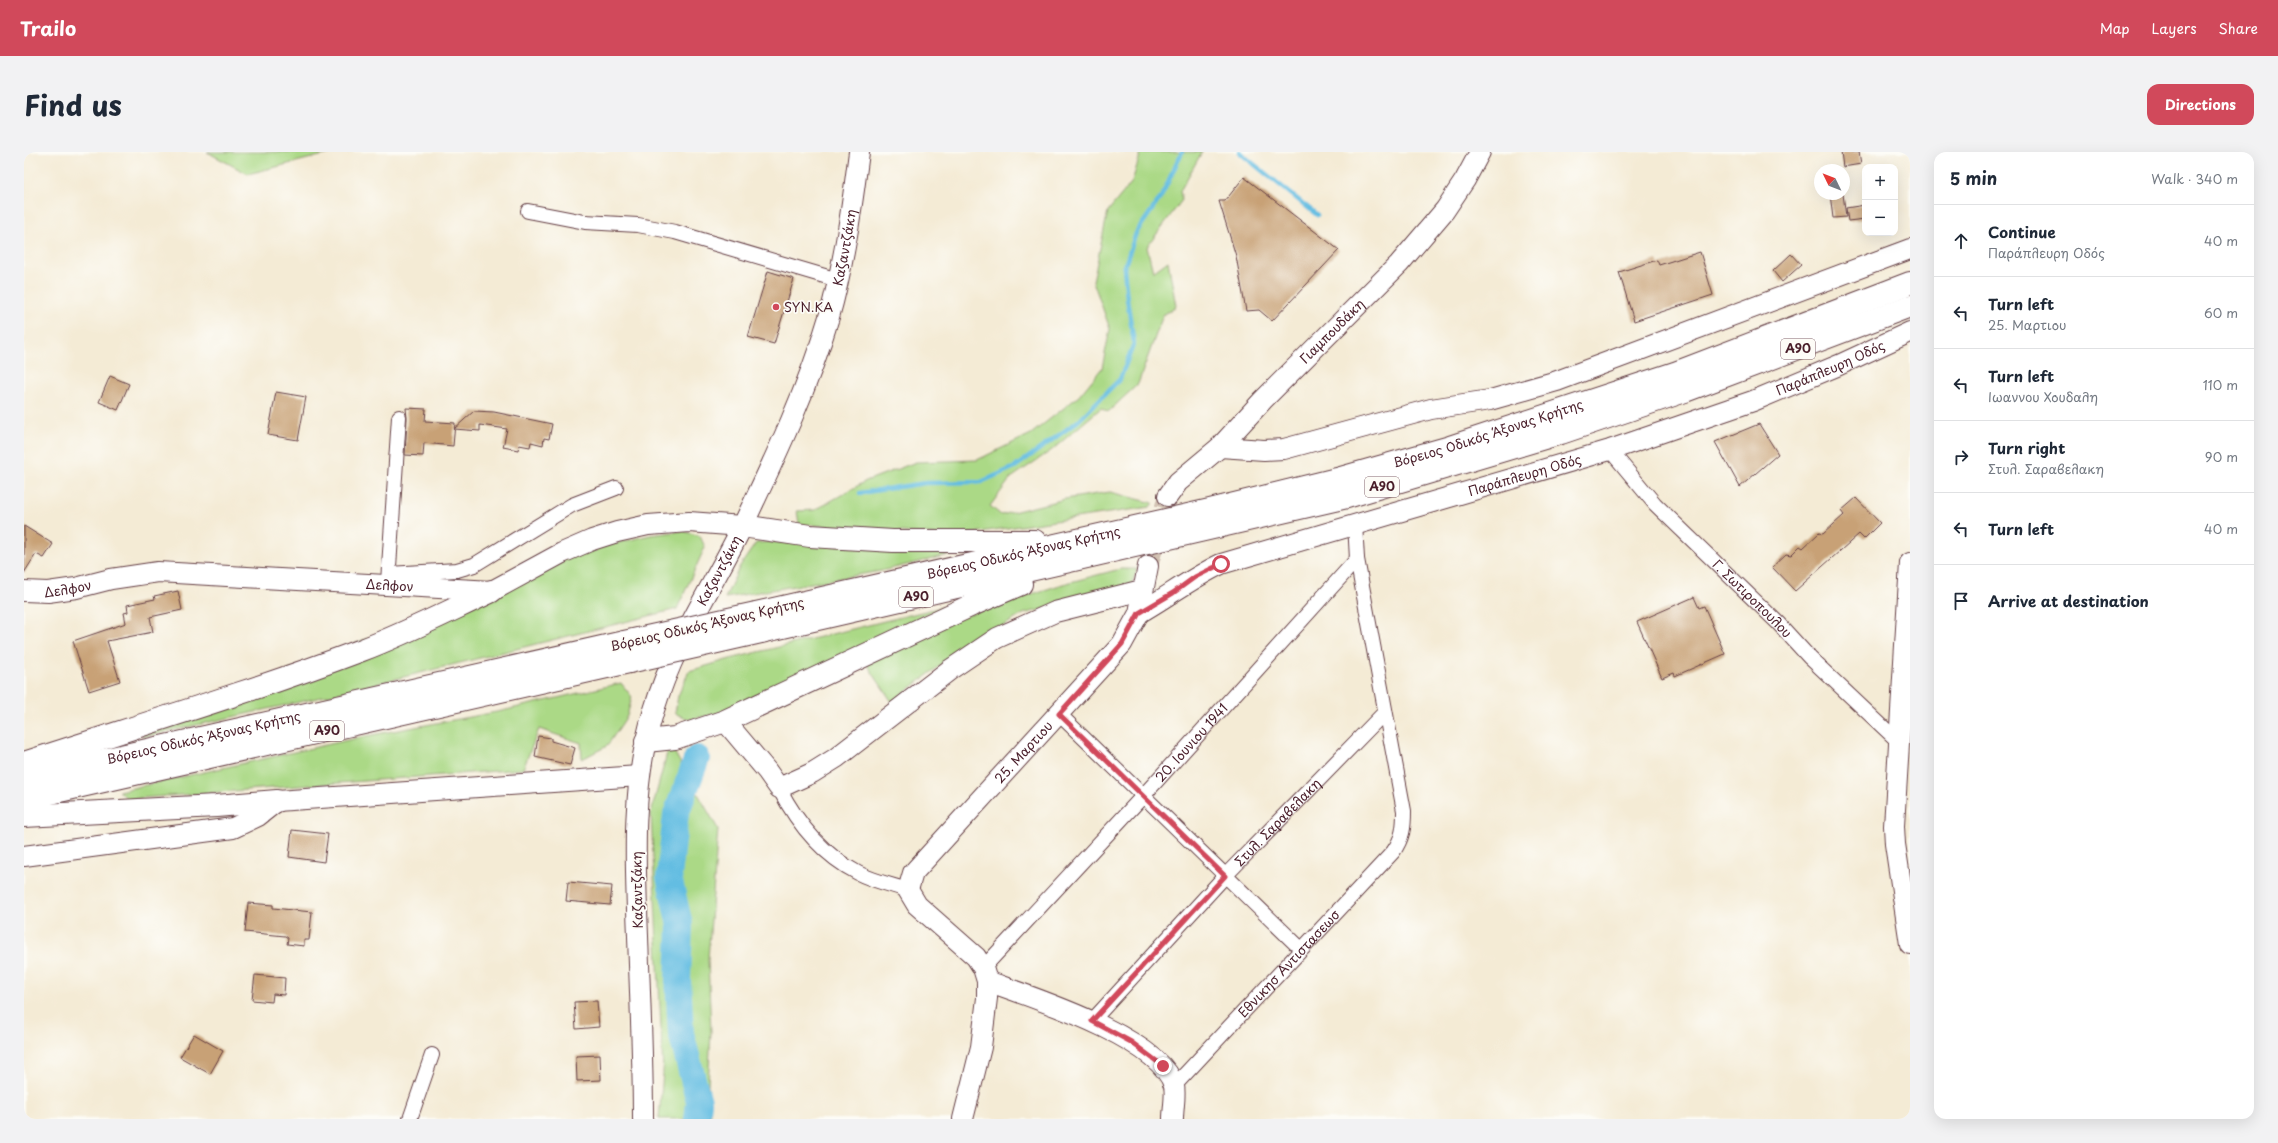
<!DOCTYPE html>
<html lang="en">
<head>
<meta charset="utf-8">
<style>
	body { margin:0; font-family:"Playpen Sans",sans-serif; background:#f2f2f3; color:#1f2937 }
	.controls { position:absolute; right:12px; top:12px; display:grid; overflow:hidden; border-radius:8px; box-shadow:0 4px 16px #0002 }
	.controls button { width:36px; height:36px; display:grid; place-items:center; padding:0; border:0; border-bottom:1px solid #e0e1e3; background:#fff; color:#1f2937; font:20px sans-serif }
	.compass { position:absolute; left:1790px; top:12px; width:36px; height:36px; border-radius:50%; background:#fff; box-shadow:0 4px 16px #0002; rotate:313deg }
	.stop { position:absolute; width:12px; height:12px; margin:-9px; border:3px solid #d1495b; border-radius:50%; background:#fff }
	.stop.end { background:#d1495b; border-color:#fff; box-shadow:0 1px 4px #0008 }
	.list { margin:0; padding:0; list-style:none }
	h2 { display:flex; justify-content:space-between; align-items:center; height:52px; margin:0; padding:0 16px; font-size:17px }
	h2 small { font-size:13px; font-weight:400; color:#747a83 }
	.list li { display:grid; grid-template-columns:26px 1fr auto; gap:12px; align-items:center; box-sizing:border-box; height:72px; padding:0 16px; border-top:1px solid #e0e1e3 }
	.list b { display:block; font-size:15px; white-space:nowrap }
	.list p { margin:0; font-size:13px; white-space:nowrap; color:#747a83 }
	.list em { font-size:13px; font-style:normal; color:#747a83 }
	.icon { flex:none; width:22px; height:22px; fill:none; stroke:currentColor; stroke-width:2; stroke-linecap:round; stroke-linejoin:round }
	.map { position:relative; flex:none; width:1886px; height:967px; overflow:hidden; border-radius:12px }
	header { display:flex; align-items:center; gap:24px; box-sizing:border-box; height:56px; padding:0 20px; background:#d1495b; color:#fff }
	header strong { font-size:19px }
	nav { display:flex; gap:22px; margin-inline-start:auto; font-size:14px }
	.intro { display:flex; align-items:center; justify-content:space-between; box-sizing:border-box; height:96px; padding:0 24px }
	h1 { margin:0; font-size:28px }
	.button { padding:10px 18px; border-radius:12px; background:#d1495b; color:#fff; font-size:14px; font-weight:700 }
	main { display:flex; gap:24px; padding:0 24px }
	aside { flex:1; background:#fff; border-radius:12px; box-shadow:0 4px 16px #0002 }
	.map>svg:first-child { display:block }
	.green { fill:#abd986; stroke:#7a7c58 }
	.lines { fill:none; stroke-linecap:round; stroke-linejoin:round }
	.stream { stroke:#64bde2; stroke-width:4.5 }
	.river { stroke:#64bde2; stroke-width:26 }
	.building { fill:#c8a176 }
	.secondary-tunnel { stroke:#d2c2b3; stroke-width:20; stroke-dasharray:20 10; stroke-linecap:butt }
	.street-casing { stroke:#643e44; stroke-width:16 }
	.secondary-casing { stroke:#643e44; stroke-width:22 }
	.highway-casing { stroke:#643e44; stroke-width:24 }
	.street { stroke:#fff; stroke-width:14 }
	.secondary { stroke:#fff; stroke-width:20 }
	.highway { stroke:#fff; stroke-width:22 }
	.highway-bridge-casing { stroke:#643e44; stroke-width:24; stroke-linecap:butt }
	.highway-bridge { stroke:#fff; stroke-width:22 }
	.route { stroke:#d1495b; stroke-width:5 }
	.poi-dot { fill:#d1495b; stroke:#fdfcf7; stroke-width:1.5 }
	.labels { text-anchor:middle; stroke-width:3.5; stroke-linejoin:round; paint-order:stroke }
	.shield { fill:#fdfcf7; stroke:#806168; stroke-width:1 }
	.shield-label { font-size:12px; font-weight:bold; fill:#4a1f2b }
	.street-label { font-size:13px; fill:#4a1f2b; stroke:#fdfcf7 }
	.poi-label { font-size:13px; fill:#4a1f2b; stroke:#fdfcf7; text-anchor:start }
</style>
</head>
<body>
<header>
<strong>Trailo</strong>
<nav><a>Map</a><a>Layers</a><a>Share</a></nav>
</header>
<div class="intro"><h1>Find us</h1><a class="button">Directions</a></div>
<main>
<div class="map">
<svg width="1886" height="967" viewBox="0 0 1886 967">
	<rect width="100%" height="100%" fill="#fdfcf7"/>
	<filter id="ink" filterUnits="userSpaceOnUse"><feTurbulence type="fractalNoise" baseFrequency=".025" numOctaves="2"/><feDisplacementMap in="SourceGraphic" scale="8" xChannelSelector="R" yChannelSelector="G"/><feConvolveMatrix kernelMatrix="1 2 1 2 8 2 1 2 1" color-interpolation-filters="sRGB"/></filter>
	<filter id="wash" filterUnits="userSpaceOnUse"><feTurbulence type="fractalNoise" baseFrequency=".012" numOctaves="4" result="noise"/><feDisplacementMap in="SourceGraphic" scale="16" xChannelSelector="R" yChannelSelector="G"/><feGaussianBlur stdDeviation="0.9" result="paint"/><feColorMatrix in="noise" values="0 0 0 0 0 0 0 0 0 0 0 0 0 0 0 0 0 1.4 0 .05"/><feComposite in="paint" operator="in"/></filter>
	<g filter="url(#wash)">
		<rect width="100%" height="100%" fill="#f4ebd5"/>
		<path class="green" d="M183,0H312L224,22Z
			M1117,0H1178L1156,39L1158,48L1123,95L1129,120L1144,109L1152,154L1139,163L1114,232L1084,260L1077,256L1028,298L987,326L966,354L977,363L1041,347L1086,340L1129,351L1126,355L929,384L775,372L773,359L791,358L842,329L892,310L953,308L1007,282L1055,244L1078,216L1086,177L1069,129L1084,59L1108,30Z
			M659,379L676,384L681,395L653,457L311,542L119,585L117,578L560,399L626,383Z
			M744,390L942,399L857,419L701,446L716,414L732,391Z
			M1096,417H1113L1107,435L999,462L922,509L868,550L840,508L949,461L1039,432Z
			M922,454L695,561L664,568L651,561L654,544L665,519L706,507Z
			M597,531L608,545L603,564L583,594L558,607L557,591L515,577L499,617L104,647L95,639L342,584L478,559Z
			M648,596L694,677L684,807L687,880L684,934L687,967H635L639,920L627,661L643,601Z"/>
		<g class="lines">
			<path class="stream" d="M1215,0L1293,63
				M836,341L901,331L957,330L991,315L1054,269L1096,227L1110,191L1103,147L1100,116L1112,81L1137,45L1158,0"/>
			<path class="river" d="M673,967L675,950L657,881L654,828L656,773L645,725L652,662L673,606"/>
		</g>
		<g id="blocks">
			<path class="building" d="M1817,0H1835L1837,12L1819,15Z
				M1220,25L1315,98L1248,169L1235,158L1222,159L1212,104L1195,49H1201Z
				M1806,42H1819L1822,65L1809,66Z
				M1841,53V67L1824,69L1822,56Z
				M1676,100L1689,143L1610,169L1595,120L1633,108L1635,113Z
				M1767,102L1777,113L1758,130L1749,119Z
				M744,119L770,127L750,192L724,185Z
				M86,224L105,232L94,258L75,250Z
				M252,240L282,245L274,288L244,283Z
				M382,256L402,257L401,269L431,271L429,294L400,291L399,304L381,303L383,266Z
				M450,259L470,260L528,272L525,287L520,286L519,293L507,290L506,295L495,293L494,298L479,295L483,277L456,273V279L430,277Z
				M1735,272L1754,302L1716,335L1691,290Z
				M1832,346L1856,371L1840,387L1835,382L1771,439L1748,415L1762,402L1767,403L1776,394L1779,396L1795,381L1799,382L1820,363L1817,359Z
				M0,374L29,392L20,406L12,402L0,421Z
				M154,439L158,458L126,465L129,480L83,489L96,529L65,539L49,489L102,471L100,461L104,460L103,453L131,447L130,444Z
				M1670,445L1675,456L1680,454L1701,502L1651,524L1650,521L1638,526L1613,470Z
				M514,584L527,586V589L551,596L546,613L511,605Z
				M268,678L304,682L300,710L265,705Z
				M544,730L588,734L586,753L542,749Z
				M224,751L249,753V756L288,760L285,788H280V794L263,792L264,786L261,784L221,780Z
				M231,823L261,826L260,843L249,842L248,850L228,848Z
				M573,849L575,875L552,877L550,850Z
				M170,882L199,899L186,922L156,905Z
				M576,903L577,928L553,929L552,904Z"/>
		</g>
	</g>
	<g filter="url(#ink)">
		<use href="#blocks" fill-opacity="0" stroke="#643e44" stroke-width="1"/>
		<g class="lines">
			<path class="secondary-tunnel" d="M1124,414L1144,344"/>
			<g class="street-casing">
				<g id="street">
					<path d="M504,59L561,70L614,73L651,80L814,128"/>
					<path id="s1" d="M1586,298L1631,352L1754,471L1786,506L1876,591"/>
					<path d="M365,422L433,418L450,413L548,353L592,336"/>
					<path d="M364,430L375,265"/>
					<path d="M1035,562L1277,797"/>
					<path d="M755,636C773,671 799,703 834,721C849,729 868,733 884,738"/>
					<path id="s2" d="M959,816L1119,644L1333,407L1331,371"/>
					<path id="s3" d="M1068,869L1201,724L1360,561"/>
					<path id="s4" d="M1150,934L1369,700C1379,686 1380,675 1380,659L1333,407"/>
					<path d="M386,967L408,903"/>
				</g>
			</g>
			<g class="secondary-casing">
				<g id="secondary">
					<path d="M1196,295L1240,298L1260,297L1407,257L1466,248L1533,229L1886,97"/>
					<path id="s5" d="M1144,344L1154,330L1196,295L1239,248L1375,112L1421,58L1441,28L1456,0"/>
					<path d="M1886,411L1870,674L1871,692L1886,792"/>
					<path id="s6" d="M0,439L24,440L52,436L87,427L134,420L468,439L538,401L568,388L593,380L624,373L665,370L718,374"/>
					<path id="s7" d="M1115,461C1143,445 1168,426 1197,412L1586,298L1729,249L1815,213L1886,180"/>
					<path d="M701,569L743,619L755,636L788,621L812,606L927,517L973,486L1031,460L1118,438"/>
					<path d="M0,704L209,676L234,664L253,649L615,624"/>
					<path d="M963,829C1007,845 1137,886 1150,934C1152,943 1149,957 1149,967"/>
					<path id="s8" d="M619,967C619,906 616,845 614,784C611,709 607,631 630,558C650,491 690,433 720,371C752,304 784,236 805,165C820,112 828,55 835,0"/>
					<path id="s9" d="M939,967L957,895L963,846V829L959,816L952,805L893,753L884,738L889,721L1098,492L1115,461L1124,414"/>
				</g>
			</g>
			<g class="highway-casing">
				<g id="highway">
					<path d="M718,374L786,384L869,389H1011"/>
					<path id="s10" d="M732,461L1186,358L1313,327L1426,295L1651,221L1886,131"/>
					<path d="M737,480L1323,345L1537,281L1661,239L1886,154"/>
					<path d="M622,589L651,586L701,569L948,453L997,432"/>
					<path d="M0,611C113,574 227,540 338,498C383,481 425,459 468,439"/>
					<path id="s11" d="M0,626L600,490"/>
					<path d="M0,647L605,510"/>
					<path d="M0,664L192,654L253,649"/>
				</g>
			</g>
			<use href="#street" class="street"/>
			<use href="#secondary" class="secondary"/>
			<use href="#highway" class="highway"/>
			<g class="highway-bridge-casing">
				<path id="highway-bridge" d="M600,490L732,461
					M605,510L737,480"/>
			</g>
			<use href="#highway-bridge" class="highway-bridge"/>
		</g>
	</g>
	<g class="lines" filter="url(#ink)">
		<path class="route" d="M1139,914L1107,890L1068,869L1201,724L1035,562L1098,492L1115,461L1149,441L1171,425L1197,412"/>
	</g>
	<circle class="poi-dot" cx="752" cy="155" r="4"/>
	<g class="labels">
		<g class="shield">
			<rect x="1757" y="187" width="34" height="20" rx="3"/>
			<rect x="1341" y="325" width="34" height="20" rx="3"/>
			<rect x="875" y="435" width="34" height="20" rx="3"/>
			<rect x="286" y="569" width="34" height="20" rx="3"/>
		</g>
		<g class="shield-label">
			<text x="1774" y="201">Α90</text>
			<text x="1358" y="339">Α90</text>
			<text x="892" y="449">Α90</text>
			<text x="303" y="583">Α90</text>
		</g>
		<g class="street-label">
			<text dy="5" stroke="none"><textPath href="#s8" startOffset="913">Καζαντζάκη</textPath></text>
			<text dy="5" stroke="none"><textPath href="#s5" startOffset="233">Γιαμπουδάκη</textPath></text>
			<text dy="5" stroke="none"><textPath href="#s7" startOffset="736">Παράπλευρη Οδός</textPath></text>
			<text dy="5" stroke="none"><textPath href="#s10" startOffset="754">Βόρειος Οδικός Άξονας Κρήτης</textPath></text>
			<text dy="5" stroke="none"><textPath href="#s7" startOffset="412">Παράπλευρη Οδός</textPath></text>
			<text dy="5" stroke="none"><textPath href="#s10" startOffset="274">Βόρειος Οδικός Άξονας Κρήτης</textPath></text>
			<text dy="5" stroke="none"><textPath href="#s8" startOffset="565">Καζαντζάκη</textPath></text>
			<text dy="5" stroke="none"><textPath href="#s6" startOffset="368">Δελφον</textPath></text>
			<text dy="5" stroke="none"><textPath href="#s6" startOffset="44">Δελφον</textPath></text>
			<text dy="5" stroke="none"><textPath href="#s1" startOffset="206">Γ. Σωτιροπουλου</textPath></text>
			<text transform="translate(683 472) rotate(-13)" y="5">Βόρειος Οδικός Άξονας Κρήτης</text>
			<text dy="5" stroke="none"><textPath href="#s11" startOffset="184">Βόρειος Οδικός Άξονας Κρήτης</textPath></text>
			<text dy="5" stroke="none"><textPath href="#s2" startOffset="307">20. Ιουνιου 1941</textPath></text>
			<text dy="5" stroke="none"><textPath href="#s9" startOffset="445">25. Μαρτιου</textPath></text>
			<text dy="5" stroke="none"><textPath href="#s3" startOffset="272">Στυλ. Σαραβελακη</textPath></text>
			<text transform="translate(613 738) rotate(-91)" y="5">Καζαντζάκη</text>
			<text dy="5" stroke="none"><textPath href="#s4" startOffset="168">Εθνικησ Αντιστασεωσ</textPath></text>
		</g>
		<g class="poi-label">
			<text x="760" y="160">SYN.KA</text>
		</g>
	</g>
</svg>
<div class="controls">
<button>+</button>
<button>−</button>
</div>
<svg class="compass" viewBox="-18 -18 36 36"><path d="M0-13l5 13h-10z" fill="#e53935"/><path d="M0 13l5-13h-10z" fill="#747a83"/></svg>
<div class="stop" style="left:1197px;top:412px"></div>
<div class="stop end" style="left:1139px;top:914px"></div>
</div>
<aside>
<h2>5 min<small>Walk · 340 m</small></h2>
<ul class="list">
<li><svg class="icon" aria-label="ahead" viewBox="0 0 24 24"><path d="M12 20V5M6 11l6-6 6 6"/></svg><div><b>Continue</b><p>Παράπλευρη Οδός</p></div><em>40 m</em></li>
<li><svg class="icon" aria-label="left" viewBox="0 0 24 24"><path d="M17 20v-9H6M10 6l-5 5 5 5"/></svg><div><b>Turn left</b><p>25. Μαρτιου</p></div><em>60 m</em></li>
<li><svg class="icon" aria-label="left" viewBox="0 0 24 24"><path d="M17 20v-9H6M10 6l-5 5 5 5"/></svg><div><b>Turn left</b><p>Ιωαννου Χουδαλη</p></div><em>110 m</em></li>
<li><svg class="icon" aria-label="right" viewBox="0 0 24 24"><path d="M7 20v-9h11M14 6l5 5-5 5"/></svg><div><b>Turn right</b><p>Στυλ. Σαραβελακη</p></div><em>90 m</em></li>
<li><svg class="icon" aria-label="left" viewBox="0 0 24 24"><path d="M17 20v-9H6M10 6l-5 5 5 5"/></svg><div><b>Turn left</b></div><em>40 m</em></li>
<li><svg class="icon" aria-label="arrive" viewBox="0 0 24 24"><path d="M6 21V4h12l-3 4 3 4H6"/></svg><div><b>Arrive at destination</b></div></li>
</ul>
</aside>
</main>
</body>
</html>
